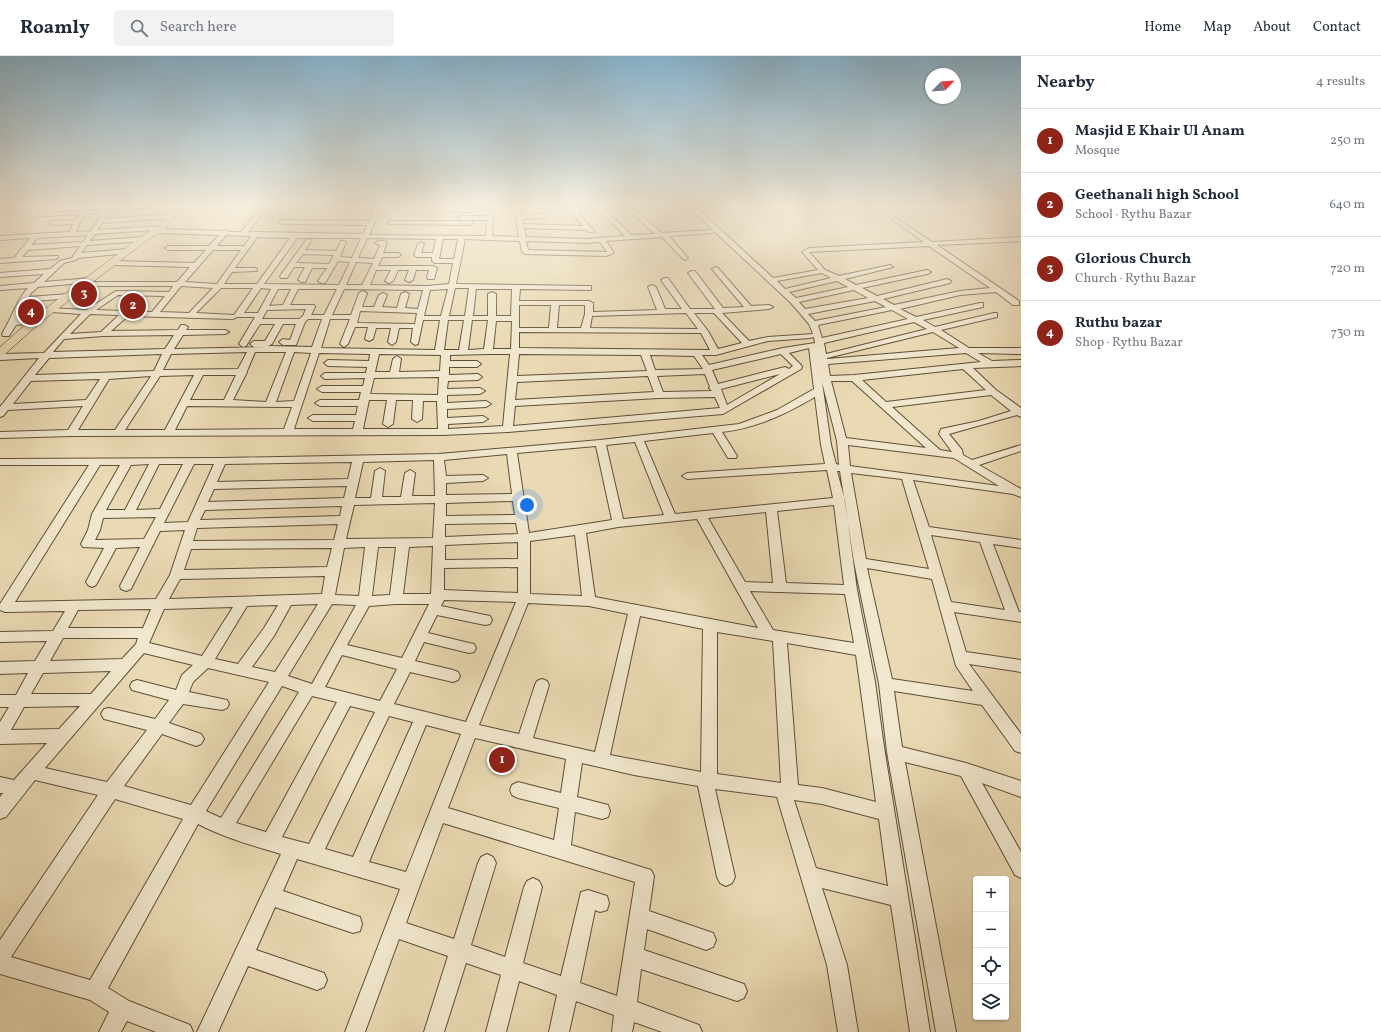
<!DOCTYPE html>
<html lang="en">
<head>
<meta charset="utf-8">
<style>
	body { margin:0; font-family:Vollkorn,serif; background:#f2f2f3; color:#1f2937 }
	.controls { position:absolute; right:12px; bottom:12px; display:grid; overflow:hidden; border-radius:4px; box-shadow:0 1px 3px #0004 }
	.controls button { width:36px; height:36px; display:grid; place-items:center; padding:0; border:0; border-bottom:1px solid #e0e1e3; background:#fff; color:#1f2937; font:20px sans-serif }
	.compass { position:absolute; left:925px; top:12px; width:36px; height:36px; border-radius:50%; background:#fff; box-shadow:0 1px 3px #0004; rotate:65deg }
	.you { position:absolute; left:527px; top:449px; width:14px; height:14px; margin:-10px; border:3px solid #fff; border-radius:50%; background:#1a73e8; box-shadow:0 0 0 6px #1a73e833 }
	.badge { display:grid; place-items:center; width:26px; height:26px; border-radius:50%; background:#8f2418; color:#fff; font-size:13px; font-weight:700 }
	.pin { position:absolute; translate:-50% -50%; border:2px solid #fff; box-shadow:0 1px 4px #0006 }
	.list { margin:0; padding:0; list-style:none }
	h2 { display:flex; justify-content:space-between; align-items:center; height:52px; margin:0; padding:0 16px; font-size:17px }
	h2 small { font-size:13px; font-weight:400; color:#747a83 }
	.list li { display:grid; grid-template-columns:26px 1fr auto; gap:12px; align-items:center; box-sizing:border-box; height:64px; padding:0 16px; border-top:1px solid #e0e1e3 }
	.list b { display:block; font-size:15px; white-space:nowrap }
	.list p { margin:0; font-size:13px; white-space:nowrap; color:#747a83 }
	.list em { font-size:13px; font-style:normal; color:#747a83 }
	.icon { flex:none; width:22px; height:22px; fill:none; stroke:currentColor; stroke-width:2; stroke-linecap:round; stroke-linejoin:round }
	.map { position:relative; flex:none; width:1021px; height:976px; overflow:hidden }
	header { display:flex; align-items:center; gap:24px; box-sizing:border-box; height:56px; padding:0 20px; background:#fff; border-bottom:1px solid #e0e1e3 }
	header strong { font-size:19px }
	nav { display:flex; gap:22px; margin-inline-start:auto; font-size:14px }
	.search { width:280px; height:36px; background:#f2f2f3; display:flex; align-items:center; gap:10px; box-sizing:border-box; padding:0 14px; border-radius:4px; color:#747a83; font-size:15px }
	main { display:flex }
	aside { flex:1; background:#fff }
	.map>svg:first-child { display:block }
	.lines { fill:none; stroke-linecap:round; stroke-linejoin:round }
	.minor-casing { stroke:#5e5038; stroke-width:2 }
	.major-casing { stroke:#30220e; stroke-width:1 }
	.minor { fill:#f1e7ce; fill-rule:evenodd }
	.major { fill:#eadab4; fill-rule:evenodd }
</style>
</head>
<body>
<header>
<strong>Roamly</strong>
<div class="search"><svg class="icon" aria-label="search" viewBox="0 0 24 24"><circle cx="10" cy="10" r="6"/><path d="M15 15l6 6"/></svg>Search here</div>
<nav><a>Home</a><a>Map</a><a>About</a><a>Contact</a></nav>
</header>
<main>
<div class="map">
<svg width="1021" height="976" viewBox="0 0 1021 976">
	<rect width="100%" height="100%" fill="#eadab4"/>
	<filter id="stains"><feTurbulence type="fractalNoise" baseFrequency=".005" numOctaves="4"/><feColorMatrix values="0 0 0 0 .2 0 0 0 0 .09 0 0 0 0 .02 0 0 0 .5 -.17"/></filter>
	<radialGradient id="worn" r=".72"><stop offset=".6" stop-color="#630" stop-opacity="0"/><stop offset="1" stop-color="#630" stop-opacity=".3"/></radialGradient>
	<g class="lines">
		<g class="minor-casing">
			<path id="minor" d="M12,151H18L15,157L10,156Z
				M34,151H40L36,158L104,153L105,151H154L108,156L104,163L173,158L176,160L173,162L102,167L97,174L161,170L164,172L163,173L223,175L226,174L229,176H241L262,151H268L248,176L363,178L367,169L282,168L279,166L282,164L369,165L374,155L290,154L289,153L292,151H477V154L474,156L380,155L369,179L486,180L487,164H461L458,162L461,160H487V151H493L492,180L519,181L514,151H520L521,159L544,158L540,151H546L550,159L545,162L522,163L523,168L583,170L567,151H573L575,153L611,151L605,153L631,179L655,178L625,151H632L662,177L713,174L689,151H696L773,222L818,214L802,196L809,192L924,186L894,165L893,164L896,162L932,186L1021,181V185L937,189L1019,245V249H1013L996,236L960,239L900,253L916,261L980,247H983V251L923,264L935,271L994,257H997V261L941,274L969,292H1021V298L978,297L992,305L1021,304V310L973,312L996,334L1021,352V361L1017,359L949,378L962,394L963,399L972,404L1021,389V395L979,409L1021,433V441L1013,438L913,424L929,471L1021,484V492L993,488L1019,556H1021V566L954,556L966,596L1021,604V616L969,608L1021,678V697L1015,695L982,649L894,635L902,691L966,707L1021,725V741L982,727L1021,796V822L1015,819L961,720L905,706L956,976H936L887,696L879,628L854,506L840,415H837L845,445L857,534L875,626L884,691L930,976H910L891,849L822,832L847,909L858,976H838L827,909L777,741L715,733L735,821L732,827L726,830L720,827L717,821L698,730L634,719L582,707L577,741L608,749L610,755L608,761L602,763L575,756L571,789L651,814L654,820L649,855L713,877L716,884L713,891L706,894L647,873L644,894L744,928L747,935L744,942L737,945L641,913L637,946L699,969L702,976H662L634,966L632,976H612L614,959L576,945L569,976H549L557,939L519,925L506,976H486L501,919L466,907L444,976H424L448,900L399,883L365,976H345L400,833L297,803L283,835L360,861L362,868L360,875L353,877L275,851L256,894L324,917L327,924L324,931L317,934L248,910L218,976H197L281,798C254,790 225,782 198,768L108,932L129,945L190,969L193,976H156L127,965L121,976H99L109,956L90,944L0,918V884L98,739L35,724L6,761L0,763V741L3,737H0V721L14,724L47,687L0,688V666L9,651H0V639H16L28,617L0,618V606L35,605L47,585L0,586V576L53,575L65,555L5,556L0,554V548L89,409H0V403L221,402L439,398L600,384L739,368L777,354L814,333L809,292L789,297L801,309L802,311L801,313L723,358L508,376L443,379L71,380L0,382V376L68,374L83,350L8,354L3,360L0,361V351L39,302L0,304V298L44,297L81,258L52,256L48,254L49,252L86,254L116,235L169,236L173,230H82V227L38,231L31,237L29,241L69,238L73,240L69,242L27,246L18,264L37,262L41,264L40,266L16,269L9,280H3L2,278C10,265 19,240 28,232L0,234V230L34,227L44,218L0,221V217L50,213L60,205L72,202L80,190L28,194L22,201L58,200V202L56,203L0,207V203L14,202L30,182L0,184V180L70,176L73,168L53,169L50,167L53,165L75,164L80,158L30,161L29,160ZM599,154L625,180L587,183L526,181L524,172L587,174L589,176H593L594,175L578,156ZM102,157L91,175L76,176L80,166L87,158ZM153,174L156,177L219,179L209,190H168L165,192L168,194H206L194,207L112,205L109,207L112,209L190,211L177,226H92L95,224L91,222L44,226L64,207L76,204L78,202L128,197L131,195L128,193L81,197L87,189L143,185L146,183L143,181L90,185L95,178ZM714,175L791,247L809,268L813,278L768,281L749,285L722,257L769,253L773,251L769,249L751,250L718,212L716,211L712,213L744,251L723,252L695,215H692L688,217L715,253H690L668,222H665L661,224L682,253H665L656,231L652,229L648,231L657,254L593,256V247L589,245H519L520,233L591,234V230H588L456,228L465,183L520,185L522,196L525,198L606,200L614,197L606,185L662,181L683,203L685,204L688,202L669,180L711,177ZM88,179L83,186L31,189L37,182ZM226,179L251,180L244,190H217ZM257,181L290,182L257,228H224L232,216L257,215V213L255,212H235ZM297,182H361L352,202L340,201L346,186L345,185H341L336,195L305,194L312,184L307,183L280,220L281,222H287L294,211H305L298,224L302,226H305L312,212H327L318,225L322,227H325L338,205L350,206L339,229L264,228ZM367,182L436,183L433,197H421L424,188L421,186L418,188L414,199L417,201H432V205L435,207H453L449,228L427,230L370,229L376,214H391L385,225L389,227L393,225L398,214H409L405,224L409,226L413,224L416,214H429L427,221L428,223H434L437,212L433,210H378L382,201H398L401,199L398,197H383L387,187C385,184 377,184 375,187L380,189L374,203L358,202ZM443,183H458L454,203H439ZM526,185L587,187L600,186L607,196L528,194ZM929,190L990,232L960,235L894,249L883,243L950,227L951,225L947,223L877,240L862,232L927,218L931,216L927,214L856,229L845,223L893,211L890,209L839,220L825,214L809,196ZM213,194H241L217,228L185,226ZM303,198L334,199L329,208L296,207ZM356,206L373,207L362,229H346ZM822,217L831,222L785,233L777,225ZM837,225L848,231L796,242L789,236ZM181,230L213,232L189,257L160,256ZM221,232H253L234,259L196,257ZM261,232L271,233L258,257H244ZM455,232H469L465,260H449ZM278,233H291L283,249L269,250ZM298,233H337L324,259H311L315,251L314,249H290ZM344,233L423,234L418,253L405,252L409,238L405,236L401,238L397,252L382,251L387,239L383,237L379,239L374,251H362L367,237L363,235L359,237L351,259H332ZM448,233L441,260H424L430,234ZM476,233H512L511,260H496V238L492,236L488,238V260H473ZM854,234L868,242L805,253L799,246ZM118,239L165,240L152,256L96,254ZM875,245L886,251L815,265L808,258ZM519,249H551L549,272H519ZM559,249H585V258L581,272H557ZM306,253L303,260L299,263H262L267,254ZM892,254L908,263L822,282L818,269ZM360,255L417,257L415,268L357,267ZM686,257L698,273L590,272L592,260ZM694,257H714L742,287L718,293L708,275ZM90,258L119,259L101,276L70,278ZM128,260L233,263L237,261H255L239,288L243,291L246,290L260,268H275L265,285H254L250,288L254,291H267L174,293L183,279L225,278L229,276L225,274H186L188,271L184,269H181L178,274L111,275ZM308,263H322L312,291L268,290L272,288L283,268H296L290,284L283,283L279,286L283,289H296L305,266ZM330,263H350L340,288L344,291L348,288L355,271H368L365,283L369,285L373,283L376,272H391L388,286L392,289L396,286L399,272H413L411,286L415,289L418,288L423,264H440L435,294L321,292ZM448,264H464L459,294H444ZM472,264H488L484,293L468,294ZM496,265H512L511,293H493ZM914,266L927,273L826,298L824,287ZM519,276L701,277L710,294L519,292ZM933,276L959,292L827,303V302ZM174,279L165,293L53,296L64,283L103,280ZM814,281L815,287L783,292L709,309L702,299H716L768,285L810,282ZM247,296L238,313L163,314L171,298ZM255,296H286L266,346L233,344L247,316V315ZM294,296L311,297L294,345L276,346ZM319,297L370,298L369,305L328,304L324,307L328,310L367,311L366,317H325L321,320L325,323L365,322L363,330H322L317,333L322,336H361L359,344H320L315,347L320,350H358L356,359H313L308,362L313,365H355L353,373H294ZM966,297L981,306L854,319L830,320L828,308ZM162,298L154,315L35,319L49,302ZM379,298L441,299L440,315L399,316L401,303L397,300L393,303L390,316H375ZM489,298H510L503,370L448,373V368L483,366L488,363L483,360L447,362V353L486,351L491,348L486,345L447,347V339L480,338L485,335L480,332L447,333L448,325L478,324L482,321L478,318L449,319V311H477L481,308L477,305H450V299ZM519,298L641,299L647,315L517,320ZM781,298L793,310L789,313L785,311L718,328L712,314ZM650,299L694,300L703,313L655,314ZM963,313L986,334L886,346L862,324ZM705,318L710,331L709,332L712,335L663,336L657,320ZM780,318L727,349L721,333ZM194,319L165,374H125L160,320ZM203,319H236L224,344H190ZM151,320L115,374H78L109,323ZM648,320L654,336L515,344L517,326ZM439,321L438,339L370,338L374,322ZM100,323L86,344L13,348L31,325ZM831,325H852L926,392L846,382ZM822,326L837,385L839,409L836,408L831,389ZM991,339L1011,355L979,365L941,373L939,378L952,396L940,394L892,351ZM715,341L720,352L513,370L515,350L659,342ZM815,341L821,389L825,408L687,417L682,420L687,423L827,414L833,442L675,458L644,385L713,377L728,402H736L737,400L722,376C757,372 786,358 815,341ZM369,344H387L383,368L388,371L393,368L396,344H413L412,363L417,366L422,363L423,345H437L438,373H363ZM187,350L292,351L284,373L175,374ZM635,386L664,459L623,463L606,389ZM848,389L954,402L999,430L850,410ZM596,390L612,464L529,477L517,397ZM507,398L512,438L446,439V427L483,425L488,422L483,419L446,420L444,404ZM434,404L435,440H412L415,417L410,414L405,417L401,441H382L385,415L380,412L375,415L371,442H355L363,406ZM352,406L348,423L217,426L225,408ZM149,408L125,454H106L131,409ZM159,408H183L160,453L136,454ZM194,408H214L188,466L164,467ZM100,409H120L92,458L88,474L81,488L83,491L104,492L86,526L88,529L92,531L96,529L116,492L140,491L120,530L121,533L126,535L131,533L160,475L185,474L170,519L156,543L15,546ZM851,417L902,423L929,513L866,503ZM347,430L344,442L208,446L214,433ZM513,445L515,459L446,460V447ZM435,447L433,482L346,483L354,449ZM834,449L844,529L786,527L777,455ZM342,450L340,460L200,464L205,454ZM766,456L773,527L745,526L708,462ZM156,461L144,483L95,484L100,474L103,462ZM697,463L758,572L595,541L586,477L618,471ZM516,467L518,478L445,481V468ZM338,468L334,484L193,485L197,472ZM575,479L582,540L530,538V485ZM931,479L980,486L1005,554L951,546ZM518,486V503L445,504V489ZM433,490L431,538H403L409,491ZM365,491L359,540L335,539L344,492ZM378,491H396L390,539L372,540ZM332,492L327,511L184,514L191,493ZM518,511V537L444,534V512ZM867,512L932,523L956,610L973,635L892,623ZM325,520L322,538L169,543L180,523ZM750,535L845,538L854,587L773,574ZM444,544L516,546L466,666L394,648L410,616L453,626L458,624L460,620L458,616L453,614L415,605L424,586L469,597L474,596L476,592L474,588L469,587L428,577L437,559L485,569L490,568L492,564L490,560L485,559L441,550ZM528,547L589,550L628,558L595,696L533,682L549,629L547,625L542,623L537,625L535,629L519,678L479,669ZM318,548L275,616L252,611L274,580L291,549ZM332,548L356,549L312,628L288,620ZM396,548H429L402,602L347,589L369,550ZM278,549L264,572L238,608L215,603L247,550ZM233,551L202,600L149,587L164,553ZM151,553L143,572H68L78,554ZM640,560L703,573L701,716L610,699ZM717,576L773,585L781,727L717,718ZM63,582H138L136,588L122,603L50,605ZM787,587L856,599L876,746L822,732L798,729ZM144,597L193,609L182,619L176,634L137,624L132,626L130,630L132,634L169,644L155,663L109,652L104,653L101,658L104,663L147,674L107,726L45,712ZM342,599L397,613L380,645L325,631ZM208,612L269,626L191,749L124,730L162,678L196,690L201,688L204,683L201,678L169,667L183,648L222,654L227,652L229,648L227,644L189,636L193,626ZM111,615L91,638H31L43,617ZM282,630L299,636L221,762L206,755ZM312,640L337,646L266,776L236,767ZM80,650L59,673L11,674L24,651ZM350,650L375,656L309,788L282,781ZM389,660L413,666L353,801L325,793ZM426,669L461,678L406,816L369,806ZM475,682L566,703L561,737L518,726L512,729L510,734L512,739L518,742L559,752L554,784L448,752ZM115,743L183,763L90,924L11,901ZM794,744L822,748L879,763L888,830L816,812ZM443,767L635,826L617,940L580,927L595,854L600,856L607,854L609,847L607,840L588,834L581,836L561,920L523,907L542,831L539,825L533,822L527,825L524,831L505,901L471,889L496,807L493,801L487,798L481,801L478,807L454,883L406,867Z
				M391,165H470L473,167L470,169L389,168L388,167Z"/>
		</g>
		<g class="major-casing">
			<path id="major" d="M176,151H183L164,174L146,185L41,266L4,299L0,300V291L33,262L140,181L158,170Z"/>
		</g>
		<use href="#minor" class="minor"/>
		<use href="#major" class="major"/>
	</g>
	<linearGradient id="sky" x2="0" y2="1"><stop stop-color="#88b6d2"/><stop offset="0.52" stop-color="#f6eedd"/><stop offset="1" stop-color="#f6eedd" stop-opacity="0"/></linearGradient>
	<rect width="1021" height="288" fill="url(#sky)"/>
	<rect width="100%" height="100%" filter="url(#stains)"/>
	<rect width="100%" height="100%" fill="url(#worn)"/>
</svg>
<div class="controls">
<button>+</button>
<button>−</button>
<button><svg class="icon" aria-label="locate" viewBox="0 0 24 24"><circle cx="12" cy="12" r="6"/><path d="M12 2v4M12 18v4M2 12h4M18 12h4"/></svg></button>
<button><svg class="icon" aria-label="layers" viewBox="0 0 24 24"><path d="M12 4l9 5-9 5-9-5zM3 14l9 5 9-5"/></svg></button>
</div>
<svg class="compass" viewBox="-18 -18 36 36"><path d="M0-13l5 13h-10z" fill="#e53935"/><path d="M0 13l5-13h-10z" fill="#747a83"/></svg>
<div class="you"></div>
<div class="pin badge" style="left:502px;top:704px">1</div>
<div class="pin badge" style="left:133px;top:250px">2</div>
<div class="pin badge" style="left:84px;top:238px">3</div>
<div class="pin badge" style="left:31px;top:256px">4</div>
</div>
<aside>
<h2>Nearby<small>4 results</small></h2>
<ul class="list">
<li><span class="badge">1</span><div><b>Masjid E Khair Ul Anam</b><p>Mosque</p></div><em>250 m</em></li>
<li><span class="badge">2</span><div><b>Geethanali high School</b><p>School · Rythu Bazar</p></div><em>640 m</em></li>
<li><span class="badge">3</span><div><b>Glorious Church</b><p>Church · Rythu Bazar</p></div><em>720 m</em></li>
<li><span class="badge">4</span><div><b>Ruthu bazar</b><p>Shop · Rythu Bazar</p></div><em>730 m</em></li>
</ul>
</aside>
</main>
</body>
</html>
